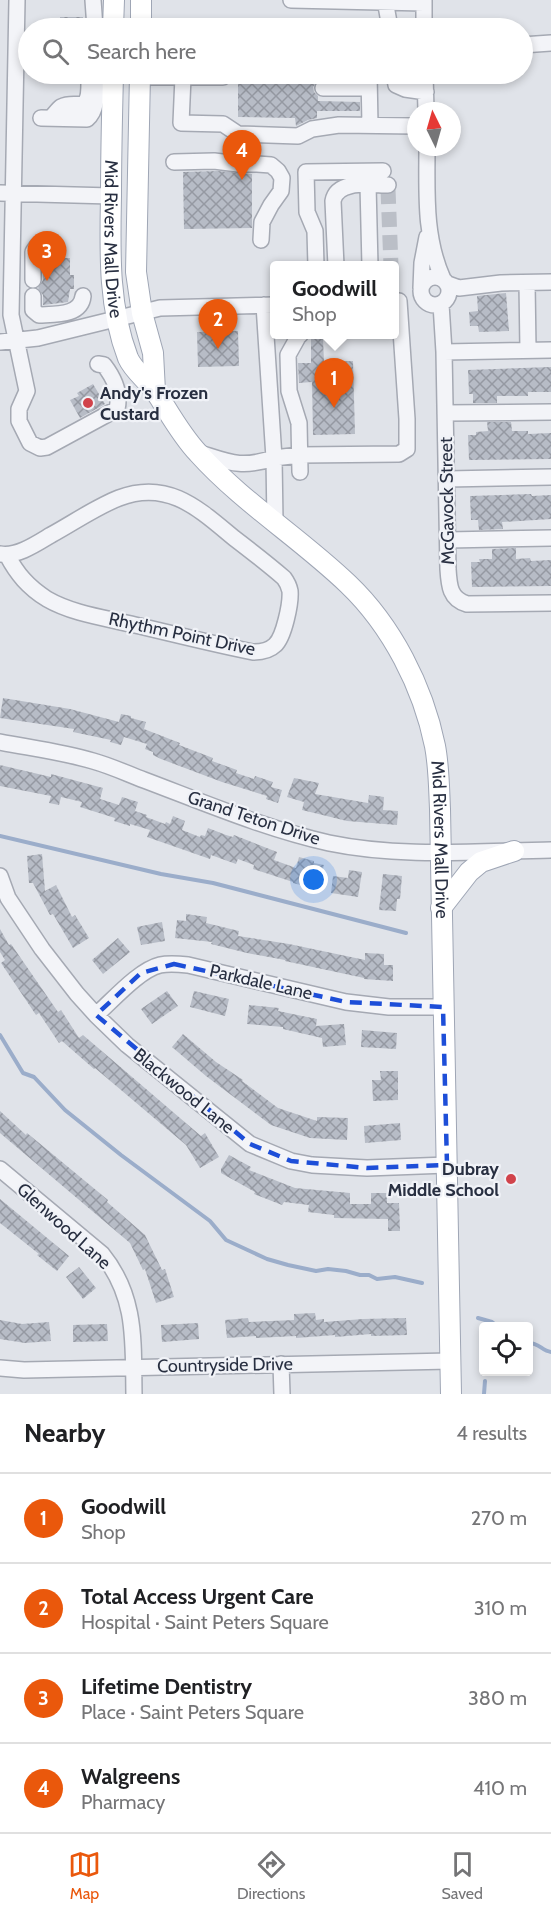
<!DOCTYPE html>
<html lang="en">
<head>
<meta charset="utf-8">
<style>
	body { margin:0; font-family:Cabin,sans-serif; background:#f6f6f6; color:#202124 }
	.controls { position:absolute; right:18px; bottom:18px; display:grid; overflow:hidden; border-radius:6px; box-shadow:0 3px 9px #0003 }
	.controls button { width:54px; height:54px; display:grid; place-items:center; padding:0; border:0; border-bottom:2px solid #e0e0e0; background:#fff; color:#202124; font:30px sans-serif }
	.compass { position:absolute; left:407px; top:102px; width:54px; height:54px; border-radius:50%; background:#fff; box-shadow:0 3px 9px #0003; rotate:355deg }
	.you { position:absolute; left:314px; top:880px; width:21px; height:21px; margin:-15px; border:4px solid #fff; border-radius:50%; background:#1a73e8; box-shadow:0 0 0 9px #1a73e833 }
	.badge { display:grid; place-items:center; width:39px; height:39px; border-radius:50%; background:#ea580c; color:#fff; font-size:20px; font-weight:700 }
	.pin { position:absolute; translate:-50% -50px; filter:drop-shadow(0 2px 3px #0008) }
	.pin::after { content:''; position:absolute; top:32px; width:21px; height:18px; background:inherit; clip-path:polygon(0 0,100% 0,50% 100%) }
	.popup { position:absolute; left:270px; top:261px; width:129px; height:78px; box-sizing:border-box; display:grid; place-content:center; border-radius:6px; background:#fff; filter:drop-shadow(0 2px 4px #0005); font-size:20px; white-space:nowrap; color:#757577 }
	.popup b { font-size:22px; color:#202124 }
	.popup::after { content:''; position:absolute; left:50%; top:100%; margin-left:-12px; border:12px solid transparent; border-top-color:#fff }
	.list { margin:0; padding:0; list-style:none }
	h2 { display:flex; justify-content:space-between; align-items:center; height:78px; margin:0; padding:0 24px; font-size:26px }
	h2 small { font-size:20px; font-weight:400; color:#757577 }
	.list li { display:grid; grid-template-columns:39px 1fr auto; gap:18px; align-items:center; box-sizing:border-box; height:90px; padding:0 24px; border-top:2px solid #e0e0e0 }
	.list b { display:block; font-size:22px; white-space:nowrap }
	.list p { margin:0; font-size:20px; white-space:nowrap; color:#757577 }
	.list em { font-size:20px; font-style:normal; color:#757577 }
	.icon { flex:none; width:33px; height:33px; fill:none; stroke:currentColor; stroke-width:2; stroke-linecap:round; stroke-linejoin:round }
	.map { position:relative; flex:none; width:551px; height:1394px; overflow:hidden }
	.search { position:absolute; background:#fff; box-shadow:0 3px 9px #0003; left:18px; right:18px; top:18px; height:66px; display:flex; align-items:center; gap:15px; box-sizing:border-box; padding:0 21px; border-radius:33px; color:#757577; font-size:22px }
	.sheet { height:438px; background:#fff }
	nav { display:flex; justify-content:space-around; align-items:center; box-sizing:border-box; height:84px; border-top:2px solid #e0e0e0; background:#fff; font-size:16px; color:#757577 }
	nav a { display:grid; justify-items:center; gap:3px }
	nav .on { color:#ea580c }
	.map>svg:first-child { display:block }
	.lines { fill:none; stroke-linecap:round; stroke-linejoin:round }
	.stream { stroke:#9badca; stroke-width:4 }
	.building { fill:url(#building-cross-hatch) }
	.minor-tunnel { stroke:#bbbfc7; stroke-width:15; stroke-dasharray:15 8; stroke-linecap:butt }
	.minor-casing { stroke:#a5a9b3; stroke-width:18 }
	.major-casing { stroke:#9fa6b5; stroke-width:22 }
	.minor { stroke:#f3f4f8; stroke-width:15 }
	.major { stroke:#fff; stroke-width:20 }
	.marked { fill:none; stroke:#1d4ed8; stroke-width:4.5; stroke-dasharray:12 8; stroke-linejoin:round }
	.poi-dot { fill:#d1434b; stroke:#f0f2f7; stroke-width:2 }
	.labels { text-anchor:middle; stroke-width:4.5; stroke-linejoin:round; paint-order:stroke }
	.street-label { font-size:18px; fill:#282f41; stroke:#f0f2f7 }
	.poi-label { font-size:18px; font-weight:bold; fill:#282f41; stroke:#f0f2f7; text-anchor:start }
</style>
</head>
<body>
<div class="map">
<svg width="551" height="1394" viewBox="0 0 551 1394">
	<defs>
		<pattern id="building-cross-hatch" width="8" height="8" patternUnits="userSpaceOnUse" patternTransform="scale(1.5)"><rect width="8" height="8" fill="#b7bcc6"/><path d="M0 0l8 8M0 8l8-8" fill="none" stroke="#9599a2"/></pattern>
	</defs>
	<rect width="100%" height="100%" fill="#e0e3e9"/>
	<g class="lines">
		<path class="stream" d="M0,836L161,874L213,883L406,933
			M0,1035L23,1073L34,1077L65,1110L121,1155L210,1221L226,1240L267,1259L288,1265L316,1271L328,1269L346,1271L360,1275H369L377,1279L395,1277L422,1283
			M478,1318L492,1322L497,1326
			M528,1343C538,1342 542,1351 551,1352
			M484,1394L485,1381"/>
	</g>
	<path class="building" d="M60,17H83V28H60Z
		M238,74H319L318,79L313,87L314,92L318,96V101L360,102V111H317V118L308,120L296,126L295,118L238,117Z
		M218,171L252,174V228L184,229L183,172Z
		M51,254H63V258H70V275H74V289H70L68,302L43,305V295L38,288L43,280V257H51Z
		M506,293L509,331L479,332L478,326H470L469,312L478,311L477,296Z
		M238,331L239,366L198,367L197,332Z
		M323,338L324,362L353,361L355,434L313,435L312,382L299,383L298,363H311V339Z
		M551,367V392H528V396H497V403H473V394H469L468,370Z
		M93,384L105,404L80,418L70,400L79,396L77,393Z
		M487,422H511L512,431H528V434L551,433V459L469,460L468,435H476V432L488,431Z
		M531,494L532,496L551,495V519L502,522L503,529L479,530L478,520H471L470,496Z
		M516,548V559L530,558L531,561L551,560V586L472,587L471,562H480L479,559H492V549Z
		M3,698L70,709L119,722L121,714L131,716V718L146,722L144,729L180,743L179,745L213,758L212,761L237,770L236,773L254,779L255,776L273,782L271,787L282,790L278,803L266,799L267,796L222,782L161,759L153,755V752L145,749L147,744L124,737L121,745L110,742L111,740L73,732L74,729L0,718Z
		M0,765L51,777V774L103,788L100,799L119,805L122,797L138,802L135,811L147,815L146,817L165,824L166,822L170,824L173,816L185,821L182,830L200,837L201,835L205,836L208,828L226,835L233,837L234,835L277,852L274,860L296,868L299,857L314,861V863L324,865L320,880L311,878L308,887L293,883V882L253,869L254,865L238,859L236,864L211,855L210,859L147,837L150,830L130,824V826L114,821L115,818L80,807L82,802L61,797L59,805L49,803L51,796L0,786Z
		M294,778L319,783L315,794L368,803L369,795L384,797L383,810L398,811L397,825L347,821L302,810L304,802L287,797Z
		M42,854L45,891L56,885L72,917L75,915L89,938L73,948L53,914L50,915L33,883H29L27,856Z
		M349,870L362,872L358,897L331,893L333,876L348,878Z
		M383,874L402,876L400,899H397L396,911L379,910Z
		M186,914L207,917L206,923L239,931L238,936L289,944L365,960V953L384,954V965H393V981L364,979V978L285,961V960L247,953L211,944L212,942L175,938L177,920L186,921Z
		M162,922L165,941L141,945L137,927Z
		M0,929L9,945L11,944L58,1012L61,1010L79,1038L83,1035L201,1136L205,1133L219,1157L200,1168L186,1145L95,1068L94,1069L62,1041L59,1043L39,1013L36,1015L1,963L5,960L0,952Z
		M118,938L130,952L103,974L92,960Z
		M167,991L178,1006L152,1024L141,1009Z
		M194,991L229,999L225,1016L190,1007Z
		M249,1005L279,1008L278,1011L317,1019L316,1026L344,1024L346,1045L323,1047L322,1038L283,1029V1027L247,1024Z
		M362,1030L397,1033L396,1049L361,1047Z
		M183,1034L216,1062L243,1080L242,1081L278,1108L317,1121V1117L348,1118L347,1140L310,1138L271,1125L206,1076L172,1047Z
		M380,1071H398V1100L373,1101L372,1080H381Z
		M0,1111L26,1135L27,1133L108,1200L107,1202L145,1235L162,1270L165,1269L174,1297L156,1303L145,1269L143,1270L130,1243L0,1133Z
		M400,1123L401,1140L365,1143L364,1126Z
		M229,1155L251,1167L249,1170L295,1188L350,1193V1204H371V1193H387V1203H399L400,1231H388V1219L334,1218V1215L308,1212L309,1205L284,1202L282,1205L254,1194L255,1192L221,1173V1169Z
		M0,1199L69,1256L57,1271L37,1255L39,1254L0,1223Z
		M79,1267L96,1288L83,1299L66,1277Z
		M315,1313L316,1320L324,1319V1322L363,1319L406,1318L407,1335L371,1336V1334L335,1337V1335L296,1338V1336L256,1338V1336L227,1338L225,1320L248,1318L249,1322L294,1320V1314Z
		M0,1320L22,1324L49,1322L51,1341L25,1343L0,1339Z
		M198,1323L199,1339L162,1342L161,1325Z
		M107,1324L108,1341L73,1342V1325Z"/>
	<g class="lines">
		<path class="minor-tunnel" d="M388,189L391,266"/>
		<g class="minor-casing">
			<path id="minor" d="M17,0L11,315L27,391L19,409V421L30,443L40,448L47,447L117,409C121,392 114,378 104,365L98,364
				M93,0L95,28
				M291,0L424,3
				M385,0L390,28
				M424,0V28
				M522,45L551,43
				M369,74L370,125
				M394,74L396,85L405,89L426,92
				M425,74L426,111
				M140,77H223
				M183,77L181,123L223,124L238,134L298,136L312,129L339,125L416,126
				M323,88H369
				M41,118L87,119C99,109 96,88 96,74
				M51,118C54,115 58,109 61,107C77,99 89,116 89,83
				M427,147C427,192 424,237 443,279
				M174,162L214,161L238,164H257L271,165L278,171L282,178L281,191L271,205L262,222L261,240
				M368,185L370,266
				M0,193L111,196
				M316,266L315,231L307,212L306,172L383,171
				M336,266L333,201C337,179 372,185 388,185
				M421 291a14 14 0 1 1 28 0a14 14 0 1 1-28 0Z
				M33,280V252L37,246
				M527,283L528,350
				M448,284L459,288L501,283L551,282
				M421,288L422,263L427,237
				M33,296V310L39,315C55,314 81,316 83,296
				M441,304L444,352L448,569C449,586 450,599 467,604L551,603
				M264,305L274,458L300,455L399,454L407,449V419L399,301
				M0,342L38,338L160,308L274,305
				M444,352L551,350
				M445,413L551,412
				M197,452C229,462 240,469 274,458L275,522
				M300,472L299,423L289,391L288,355L298,337L301,334
				M447,479L551,477
				M448,540L551,538
				M0,554C17,557 36,544 51,535C73,523 96,507 119,498C168,479 199,509 234,538C251,551 268,564 284,578C287,582 289,586 290,591C291,603 284,637 275,645C269,651 261,652 253,652C213,644 174,634 135,625C106,618 73,614 47,599C28,587 17,574 7,555
				M0,742C31,748 63,752 93,761C111,766 128,774 144,780C205,803 266,829 329,843C401,858 478,851 551,850
				M0,876L8,898L42,949L77,994L96,1015L127,1045L250,1144L291,1161L312,1165L367,1168L447,1165
				M96,1015C113,1000 139,970 160,965C169,963 179,964 188,965L346,1002L389,1007H443
				M0,1169L102,1254C137,1297 133,1342 134,1394
				M281,1364L282,1394
				M0,1368L24,1370L450,1361"/>
		</g>
		<g class="major-casing">
			<g id="major">
				<path d="M113,28L114,0"/>
				<path d="M141,28V0"/>
				<path id="s1" d="M113,74C112,114 111,155 111,196C110,250 108,306 128,358C134,372 151,383 159,397C171,416 182,436 198,453C242,502 300,538 348,584C392,626 423,687 435,746C439,767 439,788 440,809L451,1394"/>
				<path d="M140,74L136,272L142,313L153,353L155,391"/>
				<path d="M441,908L469,872L481,862L514,851"/>
			</g>
		</g>
		<use href="#minor" class="minor"/>
		<use href="#major" class="major"/>
	</g>
	<path class="marked" d="M174,964L346,1002L443,1007L447,1165L367,1168L291,1161L250,1144L96,1015L141,973Z"/>
	<g class="poi-dot">
		<circle cx="88" cy="403" r="6"/>
		<circle cx="511" cy="1179" r="6"/>
	</g>
	<g class="labels">
		<g class="street-label">
			<text dy="6" stroke="none"><textPath href="#s1" startOffset="165">Mid Rivers Mall Drive</textPath></text>
			<text transform="translate(447 501) rotate(-91)" y="6">McGavock Street</text>
			<text transform="translate(182 634) rotate(12)" y="6">Rhythm Point Drive</text>
			<text transform="translate(254 818) rotate(18)" y="6">Grand Teton Drive</text>
			<text dy="6" stroke="none"><textPath href="#s1" startOffset="884">Mid Rivers Mall Drive</textPath></text>
			<text transform="translate(261 982) rotate(13)" y="6">Parkdale Lane</text>
			<text transform="translate(184 1091) rotate(39)" y="6">Blackwood Lane</text>
			<text transform="translate(64 1226) rotate(42)" y="6">Glenwood Lane</text>
			<text transform="translate(225 1365) rotate(-1)" y="6">Countryside Drive</text>
		</g>
		<g class="poi-label">
			<text x="100" y="399">Andy's Frozen<tspan x="100" dy="21">Custard</tspan></text>
			<text x="499" y="1175" text-anchor="end">Dubray<tspan x="499" dy="21">Middle School</tspan></text>
		</g>
	</g>
</svg>
<div class="controls">
<button><svg class="icon" aria-label="locate" viewBox="0 0 24 24"><circle cx="12" cy="12" r="6"/><path d="M12 2v4M12 18v4M2 12h4M18 12h4"/></svg></button>
</div>
<svg class="compass" viewBox="-18 -18 36 36"><path d="M0-13l5 13h-10z" fill="#e53935"/><path d="M0 13l5-13h-10z" fill="#757577"/></svg>
<div class="you"></div>
<div class="pin badge" style="left:334px;top:408px">1</div>
<div class="popup"><b>Goodwill</b>Shop</div>
<div class="pin badge" style="left:218px;top:349px">2</div>
<div class="pin badge" style="left:47px;top:281px">3</div>
<div class="pin badge" style="left:242px;top:180px">4</div>
<div class="search"><svg class="icon" aria-label="search" viewBox="0 0 24 24"><circle cx="10" cy="10" r="6"/><path d="M15 15l6 6"/></svg>Search here</div>
</div>
<section class="sheet">
<h2>Nearby<small>4 results</small></h2>
<ul class="list">
<li><span class="badge">1</span><div><b>Goodwill</b><p>Shop</p></div><em>270 m</em></li>
<li><span class="badge">2</span><div><b>Total Access Urgent Care</b><p>Hospital · Saint Peters Square</p></div><em>310 m</em></li>
<li><span class="badge">3</span><div><b>Lifetime Dentistry</b><p>Place · Saint Peters Square</p></div><em>380 m</em></li>
<li><span class="badge">4</span><div><b>Walgreens</b><p>Pharmacy</p></div><em>410 m</em></li>
</ul>
</section>
<nav>
<a class="on"><svg class="icon" aria-label="map" viewBox="0 0 24 24"><path d="M3 6l6-2 6 2 6-2v14l-6 2-6-2-6 2zM9 4v14M15 6v14"/></svg>Map</a>
<a><svg class="icon" aria-label="directions" viewBox="0 0 24 24"><path d="M12 3l9 9-9 9-9-9zM9 14v-3h6M13 9l2 2-2 2"/></svg>Directions</a>
<a><svg class="icon" aria-label="saved" viewBox="0 0 24 24"><path d="M7 4h10v16l-5-4-5 4z"/></svg>Saved</a>
</nav>
</body>
</html>
